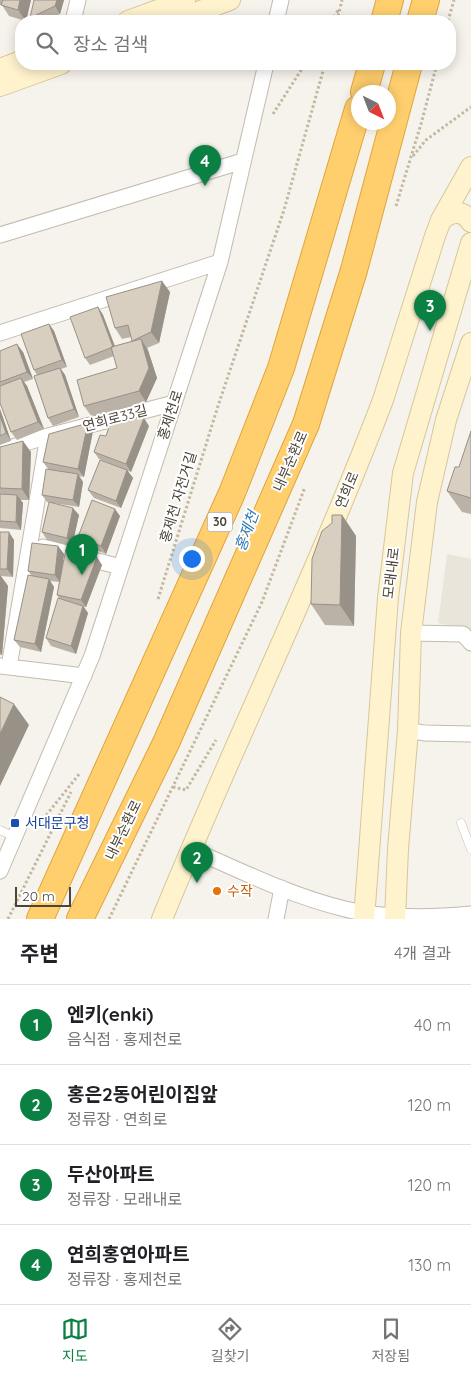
<!DOCTYPE html>
<html lang="ko">
<head>
<meta charset="utf-8">
<style>
	body { margin:0; font-family:Quicksand,"Noto Sans KR",sans-serif; background:#f6f6f6; color:#202124 }
	.compass { position:absolute; left:351px; top:85px; width:45px; height:45px; border-radius:50%; background:#fff; box-shadow:0 2px 12px #0003; rotate:138deg }
	.scale { position:absolute; left:15px; bottom:12px; width:56px; box-sizing:border-box; padding-left:5px; border:2px solid #4b4439; border-top:0; font-size:14px; line-height:18px; white-space:nowrap; color:#4b4439; -webkit-text-stroke:4px #fff; paint-order:stroke }
	.you { position:absolute; left:191px; top:558px; width:18px; height:18px; margin:-12px; border:4px solid #fff; border-radius:50%; background:#1a73e8; box-shadow:0 0 0 8px #1a73e833 }
	.badge { display:grid; place-items:center; width:32px; height:32px; border-radius:50%; background:#0b8043; color:#fff; font-size:16px; font-weight:700 }
	.pin { position:absolute; translate:-50% -41px; filter:drop-shadow(0 1px 2px #0008) }
	.pin::after { content:''; position:absolute; top:26px; width:18px; height:15px; background:inherit; clip-path:polygon(0 0,100% 0,50% 100%) }
	.list { margin:0; padding:0; list-style:none }
	h2 { display:flex; justify-content:space-between; align-items:center; height:65px; margin:0; padding:0 20px; font-size:21px }
	h2 small { font-size:16px; font-weight:400; color:#757577 }
	.list li { display:grid; grid-template-columns:32px 1fr auto; gap:15px; align-items:center; box-sizing:border-box; height:80px; padding:0 20px; border-top:1px solid #e0e0e0 }
	.list b { display:block; font-size:19px; white-space:nowrap }
	.list p { margin:0; font-size:16px; white-space:nowrap; color:#757577 }
	.list em { font-size:16px; font-style:normal; color:#757577 }
	.icon { flex:none; width:28px; height:28px; fill:none; stroke:currentColor; stroke-width:2; stroke-linecap:round; stroke-linejoin:round }
	.map { position:relative; flex:none; width:471px; height:919px; overflow:hidden }
	.search { position:absolute; background:#fff; box-shadow:0 2px 12px #0003; left:15px; right:15px; top:15px; height:55px; display:flex; align-items:center; gap:12px; box-sizing:border-box; padding:0 18px; border-radius:20px; color:#757577; font-size:19px }
	.sheet { height:385px; background:#fff }
	nav { display:flex; justify-content:space-around; align-items:center; box-sizing:border-box; height:70px; border-top:1px solid #e0e0e0; background:#fff; font-size:14px; color:#757577 }
	nav a { display:grid; justify-items:center; gap:2px }
	nav .on { color:#0b8043 }
	.map>svg:first-child { display:block }
	.residential { fill:#eae5da }
	.pier { fill:#f6f3ec; fill-rule:evenodd }
	.lines { fill:none; stroke-linecap:round; stroke-linejoin:round }
	.lane-casing { stroke:#c2bbae; stroke-width:9 }
	.street-casing { stroke:#c2bbae; stroke-width:17 }
	.secondary-casing { stroke:#d6c79b; stroke-width:22 }
	.highway-casing { stroke:#e0a43c; stroke-width:28 }
	.path { stroke:#c4b79f; stroke-width:3; stroke-dasharray:2.5 2.5; stroke-linecap:butt }
	.lane { stroke:#fff; stroke-width:8 }
	.street { stroke:#fff; stroke-width:15 }
	.secondary { stroke:#fff3cd; stroke-width:20 }
	.highway { stroke:#ffcf6e; stroke-width:26 }
	.wall { fill:#bab2a6 }
	.shaded-wall { fill:#979187 }
	.building { fill:#d8cfc1; stroke:#979187 }
	.transit-dot { fill:#1a4fb4; stroke:#fff; stroke-width:2 }
	.food-dot { fill:#e8710a; stroke:#fff; stroke-width:2 }
	.labels { text-anchor:middle; stroke-width:4; stroke-linejoin:round; paint-order:stroke }
	.shield { fill:#fff; stroke:#817c74; stroke-width:1 }
	.shield-label { font-size:12px; font-weight:bold; fill:#4b4439 }
	.street-label { font-size:14px; fill:#4b4439; stroke:#fff }
	.transit-label { font-size:14px; fill:#164399; stroke:#fff; text-anchor:start }
	.food-label { font-size:14px; fill:#c56008; stroke:#fff; text-anchor:start }
	.water-label { font-size:15px; font-style:italic; fill:#2e7ab2; stroke:#fff }
</style>
</head>
<body>
<div class="map">
<svg width="471" height="919" viewBox="0 0 471 919">
	<rect width="100%" height="100%" fill="#f6f3ec"/>
	<path class="residential" d="M447,554L471,559V630L438,623Z"/>
	<path class="pier" d="M367,0H436L431,21H361Z
		M349,64H420L394,160L173,752L96,919H19L176,576L258,373L305,224ZM358,92H388V122H358Z"/>
	<g class="lines">
		<g class="lane-casing">
			<path id="lane" d="M461,823L471,849
				M0,830L15,837"/>
		</g>
		<g class="street-casing">
			<path id="street" d="M73,21L78,0
				M276,21L281,0
				M0,235L243,161
				M0,333L220,262
				M0,451L48,436L174,403
				M43,547L121,567
				M411,633L463,634L471,643
				M0,666L84,676
				M9,667L48,436
				M408,730L424,733L471,734
				M191,849C241,871 291,896 345,909C385,919 430,918 471,914
				M0,871L92,656L220,262L266,64
				M276,919L282,888"/>
		</g>
		<g class="secondary-casing">
			<path id="secondary" d="M128,21L185,0
				M174,21L230,0
				M0,69L21,61
				M0,86L61,64
				M441,220C451,212 463,209 471,222
				M162,919C233,745 316,576 383,400L435,236L441,220L471,167
				M364,919L388,598L403,473L471,243
				M395,919L398,849L408,730L411,633L427,502L446,420L471,343"/>
		</g>
		<g class="highway-casing">
			<path id="highway" d="M384,21L390,0
				M420,21L426,0
				M364,92L372,64
				M40,919L232,493L281,368L358,109
				M80,919L166,743L306,424L354,270L409,64"/>
		</g>
		<path class="path" d="M331,21L339,9
			M337,21L342,0
			M448,21L454,0
			M273,114L305,64
			M413,156L426,140L471,107
			M396,206L421,124L437,64
			M158,599L218,406L284,210L325,64
			M173,787L186,790L216,740
			M40,823L80,773
			M8,919L71,792
			M109,919L262,602L305,487"/>
		<use href="#lane" class="lane"/>
		<use href="#street" class="street"/>
		<use href="#secondary" class="secondary"/>
		<use href="#highway" class="highway"/>
	</g>
	<path class="wall" d="M0,0H31L26,21L9,16L2,5H0Z
		M64,0L60,14L44,21H32L30,18Z
		M170,292L159,343L147,348L157,378L146,402L92,417L84,406L117,368L114,356L90,365L85,358L98,307L103,315L115,346L132,341L131,337L122,339L115,328Z
		M49,324L54,331L67,367L61,369L65,375L79,417L53,426L48,418L37,375L34,370Z
		M0,351L23,352L33,379L24,382L27,386L44,429L17,440L11,432L0,403Z
		M0,409L11,441L0,445Z
		M88,423L93,431L84,477L79,476L83,482L79,507L53,503L79,515L72,546L47,540L42,532L49,502H47L42,495L49,470L43,462Z
		M149,426L131,472L99,459L94,452L106,436Z
		M471,431V514L462,512L447,491L459,467Z
		M0,447L31,452L29,500H20L23,503L21,530L0,528Z
		M127,470L133,478L121,508L94,498L88,490Z
		M342,515L356,536L354,626L325,625L311,604Z
		M120,516L106,554L83,545L78,537Z
		M0,532L14,540L13,577L1,576L8,586L2,655H0Z
		M58,546L64,554L62,570L102,565L86,607H84L88,613L76,654L51,646L46,638L59,598L57,595L59,582L50,581L54,587L41,652L20,647L14,640L32,576L28,571Z"/>
	<path class="shaded-wall" d="M20,0H31L26,21L18,10Z
		M57,0H64L60,14L55,6Z
		M162,281L170,292L159,343L151,332Z
		M98,307L103,315L118,355L113,347Z
		M49,324L54,331L67,367L62,360Z
		M141,339L148,350L157,378L146,402L139,391Z
		M17,344L23,352L33,379L27,372Z
		M60,368L65,375L79,417L74,409Z
		M21,378L27,386L44,429L38,422Z
		M0,409L11,441L6,433L0,416Z
		M144,418L149,426L131,472L126,464Z
		M88,423L93,431L84,477L78,469Z
		M23,441L31,452L29,500L22,489Z
		M127,470L133,478L121,508L116,501Z
		M78,474L83,482L79,507L73,500Z
		M17,495L23,503L21,530L16,522Z
		M73,508L79,515L72,546L67,538Z
		M115,509L120,516L106,554L101,546Z
		M342,515L356,536L354,626L340,605Z
		M9,532L14,540L13,577L7,569Z
		M58,546L64,554L60,582L55,575Z
		M97,557L102,565L86,607L81,600Z
		M0,575L8,586L2,655L0,652Z
		M49,579L54,587L41,652L35,644Z
		M83,606L88,613L76,654L71,646Z
		M14,704L29,725L0,786V734Z"/>
	<path class="building" d="M3,0H20L18,10L1,5Z
		M34,0H57L55,6L30,18Z
		M162,281L151,332L132,341L128,325L115,328L106,297Z
		M98,307L113,347L85,358L70,317Z
		M49,324L62,360L34,370L21,334Z
		M141,339L149,368L139,391L84,406L77,380L117,368L111,347Z
		M17,344L27,372L0,382V351Z
		M60,368L74,409L48,418L34,376Z
		M21,378L38,422L11,432L0,403V386Z
		M0,416L6,433L0,436Z
		M128,417L144,418L126,464L94,452L100,435L106,436L111,421Z
		M88,423L78,469L43,462L49,434Z
		M471,431V498L447,491L455,467H459Z
		M23,441L22,489L0,488V447Z
		M100,460L127,470L116,501L88,490Z
		M46,469L78,474L73,500L42,495Z
		M0,494L17,495L16,522L0,521Z
		M92,500L115,509L101,546L78,537Z
		M49,502L73,508L67,538L42,532Z
		M332,515H342L340,605L311,604L312,559L322,531L332,523Z
		M0,532H9L7,569H0Z
		M32,543L58,546L55,575L28,571Z
		M66,549L97,557L81,600L57,595Z
		M28,575L49,579L35,644L14,640Z
		M58,598L83,606L71,646L46,638Z
		M0,697L14,704L0,734Z"/>
	<rect class="transit-dot" x="10" y="818" width="10" height="10" rx="2.5"/>
	<circle class="food-dot" cx="217" cy="891" r="5"/>
	<g class="labels">
		<rect class="shield" x="207.5" y="512.5" width="25" height="19" rx="4"/>
		<g class="shield-label">
			<text x="220" y="526">30</text>
		</g>
		<g class="street-label">
			<text transform="translate(170 415) rotate(-72)" y="5">홍제천로</text>
			<text transform="translate(115 418) rotate(-15)" y="5">연희로33길</text>
			<text transform="translate(290 461) rotate(-66)" y="5">내부순환로</text>
			<text transform="translate(347 490) rotate(-67)" y="5">연희로</text>
			<text transform="translate(178 497) rotate(-73)" y="5">홍제천 자전거길</text>
			<text transform="translate(391 573) rotate(-83)" y="5">모래내로</text>
			<text transform="translate(123 830) rotate(-64)" y="5">내부순환로</text>
		</g>
		<g class="transit-label">
			<text x="25" y="828">서대문구청</text>
		</g>
		<g class="food-label">
			<text x="227" y="896">수작</text>
		</g>
		<g class="water-label">
			<text transform="translate(247 531) rotate(-70)" y="5">홍제천</text>
		</g>
	</g>
</svg>
<svg class="compass" viewBox="-18 -18 36 36"><path d="M0-13l5 13h-10z" fill="#e53935"/><path d="M0 13l5-13h-10z" fill="#757577"/></svg>
<div class="scale">20 m</div>
<div class="you"></div>
<div class="pin badge" style="left:82px;top:575px">1</div>
<div class="pin badge" style="left:197px;top:883px">2</div>
<div class="pin badge" style="left:430px;top:331px">3</div>
<div class="pin badge" style="left:205px;top:186px">4</div>
<div class="search"><svg class="icon" aria-label="search" viewBox="0 0 24 24"><circle cx="10" cy="10" r="6"/><path d="M15 15l6 6"/></svg>장소 검색</div>
</div>
<section class="sheet">
<h2>주변<small>4개 결과</small></h2>
<ul class="list">
<li><span class="badge">1</span><div><b>엔키(enki)</b><p>음식점 · 홍제천로</p></div><em>40 m</em></li>
<li><span class="badge">2</span><div><b>홍은2동어린이집앞</b><p>정류장 · 연희로</p></div><em>120 m</em></li>
<li><span class="badge">3</span><div><b>두산아파트</b><p>정류장 · 모래내로</p></div><em>120 m</em></li>
<li><span class="badge">4</span><div><b>연희홍연아파트</b><p>정류장 · 홍제천로</p></div><em>130 m</em></li>
</ul>
</section>
<nav>
<a class="on"><svg class="icon" aria-label="map" viewBox="0 0 24 24"><path d="M3 6l6-2 6 2 6-2v14l-6 2-6-2-6 2zM9 4v14M15 6v14"/></svg>지도</a>
<a><svg class="icon" aria-label="directions" viewBox="0 0 24 24"><path d="M12 3l9 9-9 9-9-9zM9 14v-3h6M13 9l2 2-2 2"/></svg>길찾기</a>
<a><svg class="icon" aria-label="saved" viewBox="0 0 24 24"><path d="M7 4h10v16l-5-4-5 4z"/></svg>저장됨</a>
</nav>
</body>
</html>
